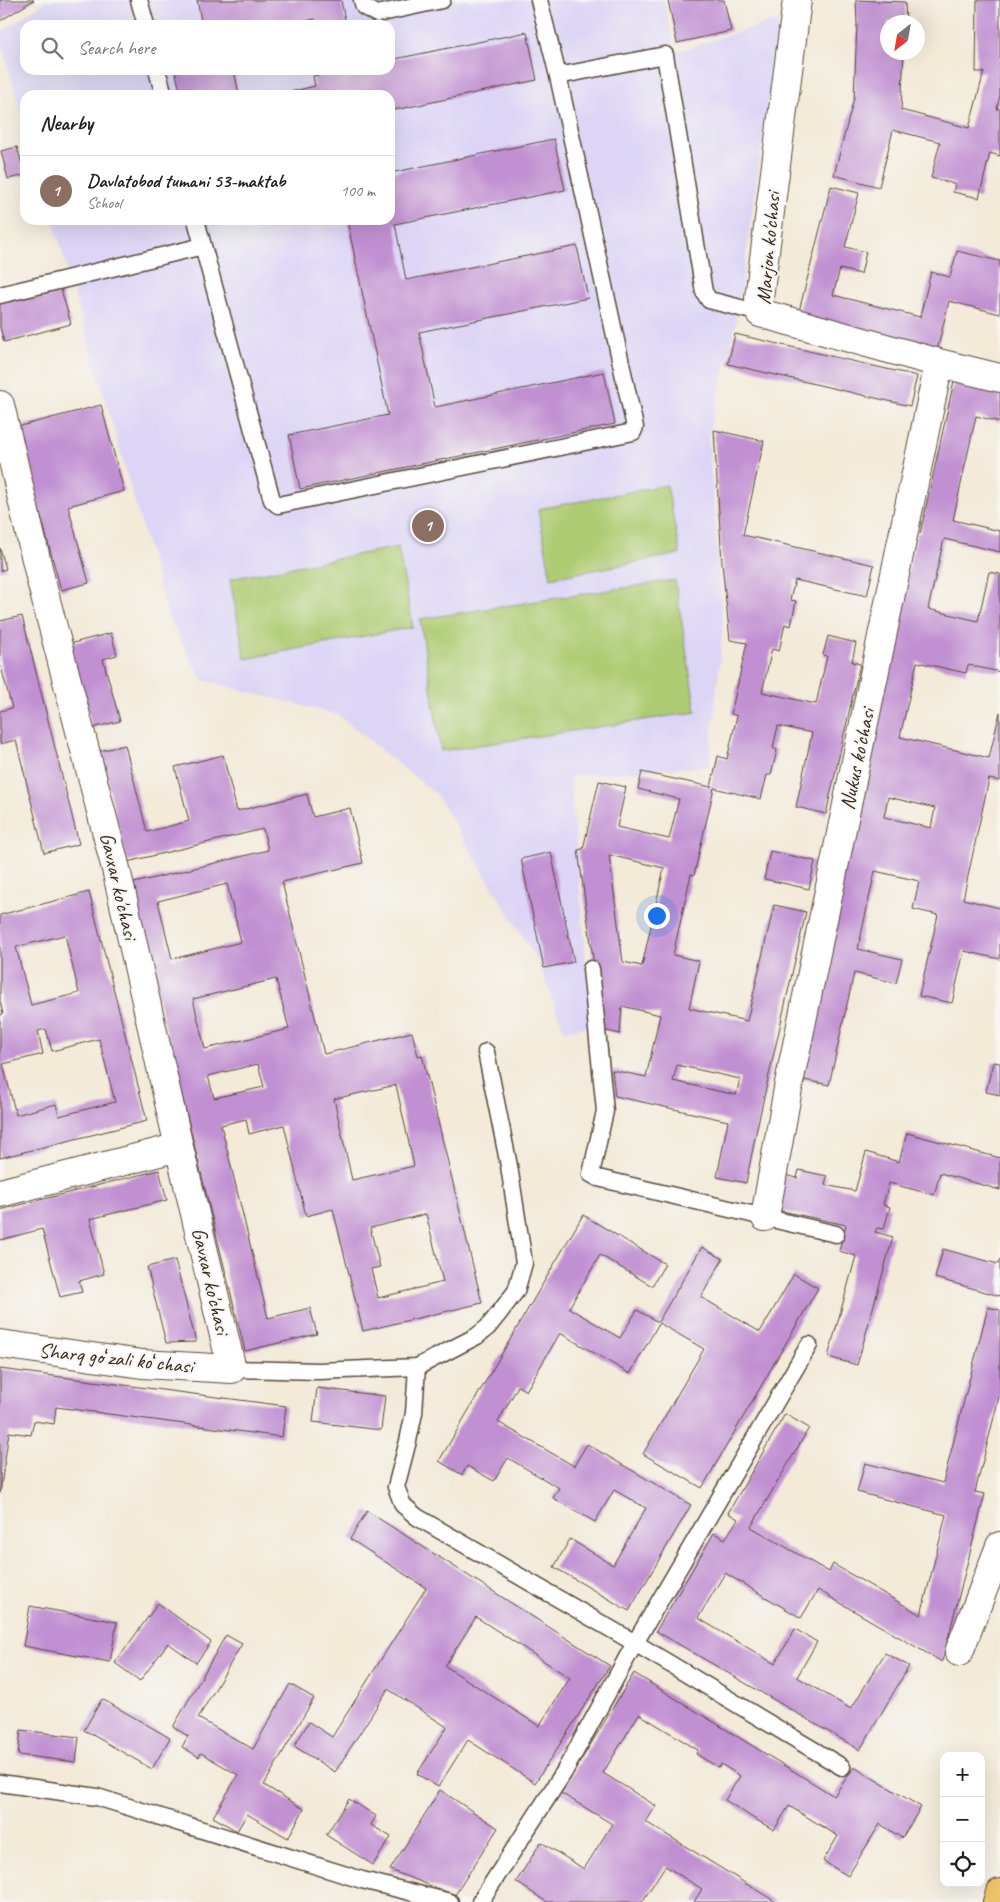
<!DOCTYPE html>
<html lang="en">
<head>
<meta charset="utf-8">
<style>
	body { margin:0; font-family:Caveat,sans-serif; background:#f6f6f6; color:#222 }
	.controls { position:absolute; right:15px; bottom:15px; display:grid; overflow:hidden; border-radius:10px; box-shadow:0 5px 20px #0002 }
	.controls button { width:45px; height:45px; display:grid; place-items:center; padding:0; border:0; border-bottom:1px solid #e0e0e0; background:#fff; color:#222; font:25px sans-serif }
	.compass { position:absolute; left:880px; top:15px; width:45px; height:45px; border-radius:50%; background:#fff; box-shadow:0 5px 20px #0002; rotate:211deg }
	.you { position:absolute; left:656px; top:915px; width:18px; height:18px; margin:-12px; border:4px solid #fff; border-radius:50%; background:#1a73e8; box-shadow:0 0 0 8px #1a73e833 }
	.badge { display:grid; place-items:center; width:32px; height:32px; border-radius:50%; background:#7c3aed; color:#fff; font-size:16px; font-weight:700 }
	.pin { position:absolute; translate:-50% -50%; border:2px solid #fff; box-shadow:0 1px 5px #0006 }
	.list { margin:0; padding:0; list-style:none }
	h2 { display:flex; justify-content:space-between; align-items:center; height:65px; margin:0; padding:0 20px; font-size:21px }
	h2 small { font-size:16px; font-weight:400; color:#767676 }
	.list li { display:grid; grid-template-columns:32px 1fr auto; gap:15px; align-items:center; box-sizing:border-box; height:70px; padding:0 20px; border-top:1px solid #e0e0e0 }
	.list b { display:block; font-size:19px; white-space:nowrap }
	.list p { margin:0; font-size:16px; white-space:nowrap; color:#767676 }
	.list em { font-size:16px; font-style:normal; color:#767676 }
	.icon { flex:none; width:28px; height:28px; fill:none; stroke:currentColor; stroke-width:2; stroke-linecap:round; stroke-linejoin:round }
	.map { position:relative; flex:none; width:1000px; height:1902px; overflow:hidden }
	.search { position:absolute; background:#fff; box-shadow:0 5px 20px #0002; left:20px; top:20px; width:375px; height:55px; display:flex; align-items:center; gap:12px; box-sizing:border-box; padding:0 18px; border-radius:15px; color:#767676; font-size:19px }
	.panel { position:absolute; background:#fff; box-shadow:0 5px 20px #0002; left:20px; top:90px; width:375px; height:135px; border-radius:15px }
	.map>svg:first-child { display:block }
	.built { fill:#dcd5f6; fill-rule:evenodd }
	.green { fill:#aecc73; stroke:#747b48 }
	.building { fill:#c190d2; fill-rule:evenodd }
	.lines { fill:none; stroke-linecap:round; stroke-linejoin:round }
	.service-casing { stroke:#57473a; stroke-width:19 }
	.minor-casing { stroke:#57473a; stroke-width:30 }
	.primary-casing { stroke:#57473a; stroke-width:30 }
	.service { stroke:#fff; stroke-width:16 }
	.minor { stroke:#fff; stroke-width:28 }
	.primary { stroke:#eec469; stroke-width:28 }
	.labels { text-anchor:middle; stroke-width:4; stroke-linejoin:round; paint-order:stroke }
	.street-label { font-size:21px; fill:#3b2a1e; stroke:#f6f6f2 }
</style>
</head>
<body>
<div class="map">
<svg width="1000" height="1902" viewBox="0 0 1000 1902">
	<rect width="100%" height="100%" fill="#f6f6f2"/>
	<filter id="ink" filterUnits="userSpaceOnUse"><feTurbulence type="fractalNoise" baseFrequency=".02" numOctaves="2"/><feDisplacementMap in="SourceGraphic" scale="10" xChannelSelector="R" yChannelSelector="G"/><feConvolveMatrix kernelMatrix="1 2 1 2 8 2 1 2 1" color-interpolation-filters="sRGB"/></filter>
	<filter id="wash" filterUnits="userSpaceOnUse"><feTurbulence type="fractalNoise" baseFrequency=".0096" numOctaves="4" result="noise"/><feDisplacementMap in="SourceGraphic" scale="20" xChannelSelector="R" yChannelSelector="G"/><feGaussianBlur stdDeviation="1.12" result="paint"/><feColorMatrix in="noise" values="0 0 0 0 0 0 0 0 0 0 0 0 0 0 0 0 0 1.4 0 .05"/><feComposite in="paint" operator="in"/></filter>
	<g filter="url(#wash)">
		<rect width="100%" height="100%" fill="#f3ead8"/>
		<path class="built" d="M47,0H664L675,52L780,19L736,323L708,435L723,630L709,766L570,776L592,1026L564,1031L540,965L436,794L338,715L202,680L168,616L53,220H390V95H25V125L0,39V33ZM25,25H390V70H25Z"/>
		<path class="green" d="M667,485L680,554L551,578L538,509Z
			M398,547L413,627L245,659L230,579Z
			M675,580L696,712L441,751L420,619Z"/>
		<g id="blocks">
			<path class="building" d="M0,0H34L0,21Z
				M197,0H341L346,25H316L315,19L285,25H202Z
				M668,0H724L731,31L677,43Z
				M856,0L905,2L906,22H888V52H904L901,110L969,128L984,72H976L977,0H1000V95L997,109H1000V156L990,153L979,198L953,192L955,184L931,178L940,142L893,130L879,187L834,175L854,98L857,24Z
				M527,32L537,80L390,111V95H277L315,86L313,76L326,73L325,70H390V60Z
				M175,70H234L239,95H181Z
				M554,139L565,190L395,224L406,280L577,246L588,298L419,332L435,407L604,372L615,424L300,489L289,435L388,415L347,220H390V173Z
				M17,147L25,175L8,179L1,151Z
				M831,186L859,193L845,247L866,252L861,274L840,269L833,295L920,317L931,272L950,277L957,251L1000,261V314L949,301L937,351L798,315Z
				M60,286L71,324L4,342L0,327V302Z
				M735,334L917,376L910,406L728,364Z
				M954,381L1000,391V422L976,416L953,520L1000,531V552L944,539L928,609L978,621L989,572L1000,574V672L968,665L966,673L917,662L900,737L989,758L1000,712V781L989,779L963,899L1000,908V959L964,951L952,1003L919,996L938,915L913,909L919,881L875,871L858,949L902,959L896,983L854,973L829,1085L794,1078L917,533L920,534ZM888,797L935,808L931,828L884,817Z
				M101,405L124,491L68,506L89,583L61,590L17,427Z
				M714,430L764,441L743,535L874,565L867,596L795,580L790,600L796,601L791,626L785,624L779,651L772,649L762,692L816,704L827,656L823,655L828,636L856,643L852,662L860,664L826,814L796,807L812,733L778,726L773,748L777,750L771,775H767L761,799L714,788L694,875L691,874L673,955L699,961L689,1008L747,1021L774,905L806,912L757,1128L746,1183L717,1177L728,1121L615,1096L612,1070L646,1077L660,1015L622,1006L620,1034L603,1030L578,850L583,849L599,781L626,787L617,827L669,839L679,799L638,789L642,772L711,787L718,756L727,759L737,716L731,714L747,643L730,640L722,563ZM609,855L664,868L642,966L623,962ZM677,1065L740,1079L736,1095L673,1081Z
				M0,548L6,569L0,571Z
				M22,616L79,844L44,853L16,740L0,744V711L12,708L0,663V621Z
				M111,633L117,655L103,659L120,721L92,728L69,644Z
				M125,745L147,832L189,821L175,767L223,755L237,811L307,794L313,817L350,808L363,863L282,882L324,1054L412,1032L418,1056L422,1055L482,1303L363,1331L333,1209L306,1216L284,1125L249,1134L246,1119L221,1125L268,1318L310,1308L317,1334L245,1351L130,884L268,850L263,829L127,862L100,751ZM227,884L241,942L172,959L158,901ZM276,979L289,1029L205,1049L193,999ZM258,1064L264,1087L214,1098L208,1076ZM396,1085L414,1166L352,1180L334,1099ZM426,1214L443,1282L378,1298L371,1269L380,1267L370,1228Z
				M770,851L815,861L809,889L764,879Z
				M551,852L574,962L544,968L521,859Z
				M89,892L147,1121L0,1158V1015L3,1014L0,1001V915ZM65,935L79,993L31,1005L16,947ZM46,1029L52,1051L99,1039L115,1102L59,1116L56,1104L16,1115L3,1064L43,1054L38,1031Z
				M993,1062L1000,1063V1095L986,1092Z
				M907,1133L1000,1158V1190L940,1173L934,1195L889,1183L883,1205L890,1207L884,1229L877,1228L875,1232L893,1237L857,1365L828,1357L856,1256L839,1251L846,1225L773,1209L781,1174L797,1178L799,1170L827,1176L825,1185L855,1191L866,1152L899,1162Z
				M159,1170L167,1200L90,1219L104,1274L79,1281L82,1292L60,1297L42,1229L0,1240V1210Z
				M583,1215L665,1264L652,1286L600,1255L569,1308L620,1338L637,1310L658,1322L702,1247L723,1259L701,1297L760,1332L794,1274L818,1288L702,1488L643,1454L704,1349L659,1323L630,1374L560,1333L526,1391L518,1386L498,1422L574,1466L587,1444L691,1505L629,1611L554,1567L570,1539L613,1565L646,1508L614,1490L595,1522L553,1498L559,1488L508,1458L494,1481L467,1466L462,1475L439,1461Z
				M943,1249L998,1264L1000,1259V1296L935,1278Z
				M175,1260L196,1342L166,1343L147,1267Z
				M988,1307L1000,1310V1393L975,1492L985,1494L942,1662L818,1590L801,1618L725,1573L698,1618L775,1664L795,1629L817,1642L797,1677L851,1709L885,1653L909,1666L860,1750L656,1631L714,1533L725,1539L738,1519L728,1513L785,1414L809,1428L751,1527L829,1572L833,1564L921,1615L946,1515L857,1492L865,1463L943,1483Z
				M0,1369L286,1406L282,1437L56,1407L54,1424L34,1421L31,1435L9,1432L0,1493Z
				M317,1388L385,1396L381,1430L313,1422Z
				M367,1511L610,1666L535,1783L468,1740L438,1787L417,1774L447,1727L388,1689L335,1772L294,1746L309,1722L332,1737L426,1588L350,1539ZM476,1617L570,1678L539,1726L445,1666Z
				M158,1603L211,1642L196,1663L168,1643L140,1681L115,1663Z
				M30,1606L117,1622L110,1662L23,1646Z
				M226,1635L242,1644L198,1718L253,1749L290,1684L314,1698L264,1785L304,1809L288,1838L247,1814L237,1831L213,1817L238,1775L201,1753L199,1757L182,1747L188,1736L173,1727Z
				M634,1673L834,1796L854,1767L921,1807L902,1838L880,1824L848,1876L823,1861L838,1836L789,1806L774,1830L753,1818L725,1800L740,1776L721,1764L719,1768L696,1754L698,1750L639,1714L603,1773L656,1806L646,1822L776,1902H694L702,1889L665,1866L642,1902H547L516,1882L541,1842L584,1869L612,1824L561,1793Z
				M102,1699L170,1738L152,1769L84,1730Z
				M21,1730L79,1737L76,1762L18,1755Z
				M440,1790L498,1828L455,1895L390,1870Z
				M349,1799L376,1816L371,1825L391,1837L373,1865L326,1835Z"/>
		</g>
	</g>
	<g filter="url(#ink)">
		<use href="#blocks" fill-opacity="0" stroke="#57473a" stroke-width="1"/>
		<g class="lines">
			<g class="service-casing">
				<path id="service" d="M139,0L146,25
					M362,0L364,7L377,14L442,0
					M539,0L558,76L665,55L704,292L709,300L760,313
					M157,70L164,95
					M196,220L272,500L278,505L633,432L635,427L558,76
					M0,295L203,246
					M591,969L605,1111L591,1174L598,1178L836,1234
					M417,1367L414,1413L408,1441L396,1487L403,1505L417,1517L635,1643L842,1767
					M232,1369L319,1371L417,1367L477,1336L488,1327L500,1312L516,1291L524,1263L509,1166L486,1052
					M0,1783L97,1797L362,1880L450,1902
					M480,1902L564,1772L635,1643L809,1345"/>
			</g>
			<g class="minor-casing">
				<path id="minor" d="M797,0L759,298L760,313L939,363L1000,378
					M0,405L42,585L116,869L179,1147L232,1369L142,1364L0,1344
					M0,1193L179,1147
					M765,1217L789,1083L939,363
					M959,1652L1000,1546"/>
			</g>
			<g class="primary-casing">
				<path id="primary" d="M997,1902L1000,1893"/>
			</g>
			<use href="#service" class="service"/>
			<use href="#minor" class="minor"/>
			<use href="#primary" class="primary"/>
		</g>
	</g>
	<g class="labels">
		<g class="street-label">
			<text transform="translate(768 248) rotate(-85)" y="7">Marjon ko'chasi</text>
			<text transform="translate(857 759) rotate(-78)" y="7">Nukus ko'chasi</text>
			<text transform="translate(119 886) rotate(77)" y="7">Gavxar ko'chasi</text>
			<text transform="translate(211 1281) rotate(77)" y="7">Gavxar ko'chasi</text>
			<text transform="translate(116 1358) rotate(6)" y="7">Sharq goʻzali koʻchasi</text>
		</g>
	</g>
</svg>
<div class="controls">
<button>+</button>
<button>−</button>
<button><svg class="icon" aria-label="locate" viewBox="0 0 24 24"><circle cx="12" cy="12" r="6"/><path d="M12 2v4M12 18v4M2 12h4M18 12h4"/></svg></button>
</div>
<svg class="compass" viewBox="-18 -18 36 36"><path d="M0-13l5 13h-10z" fill="#e53935"/><path d="M0 13l5-13h-10z" fill="#767676"/></svg>
<div class="you"></div>
<div class="pin badge" style="left:428px;top:526px;background:#8d6e63">1</div>
<div class="search"><svg class="icon" aria-label="search" viewBox="0 0 24 24"><circle cx="10" cy="10" r="6"/><path d="M15 15l6 6"/></svg>Search here</div>
<section class="panel">
<h2>Nearby<small></small></h2>
<ul class="list">
<li><span class="badge" style="background:#8d6e63">1</span><div><b>Davlatobod tumani 53-maktab</b><p>School</p></div><em>100 m</em></li>
</ul>
</section>
</div>
</body>
</html>
